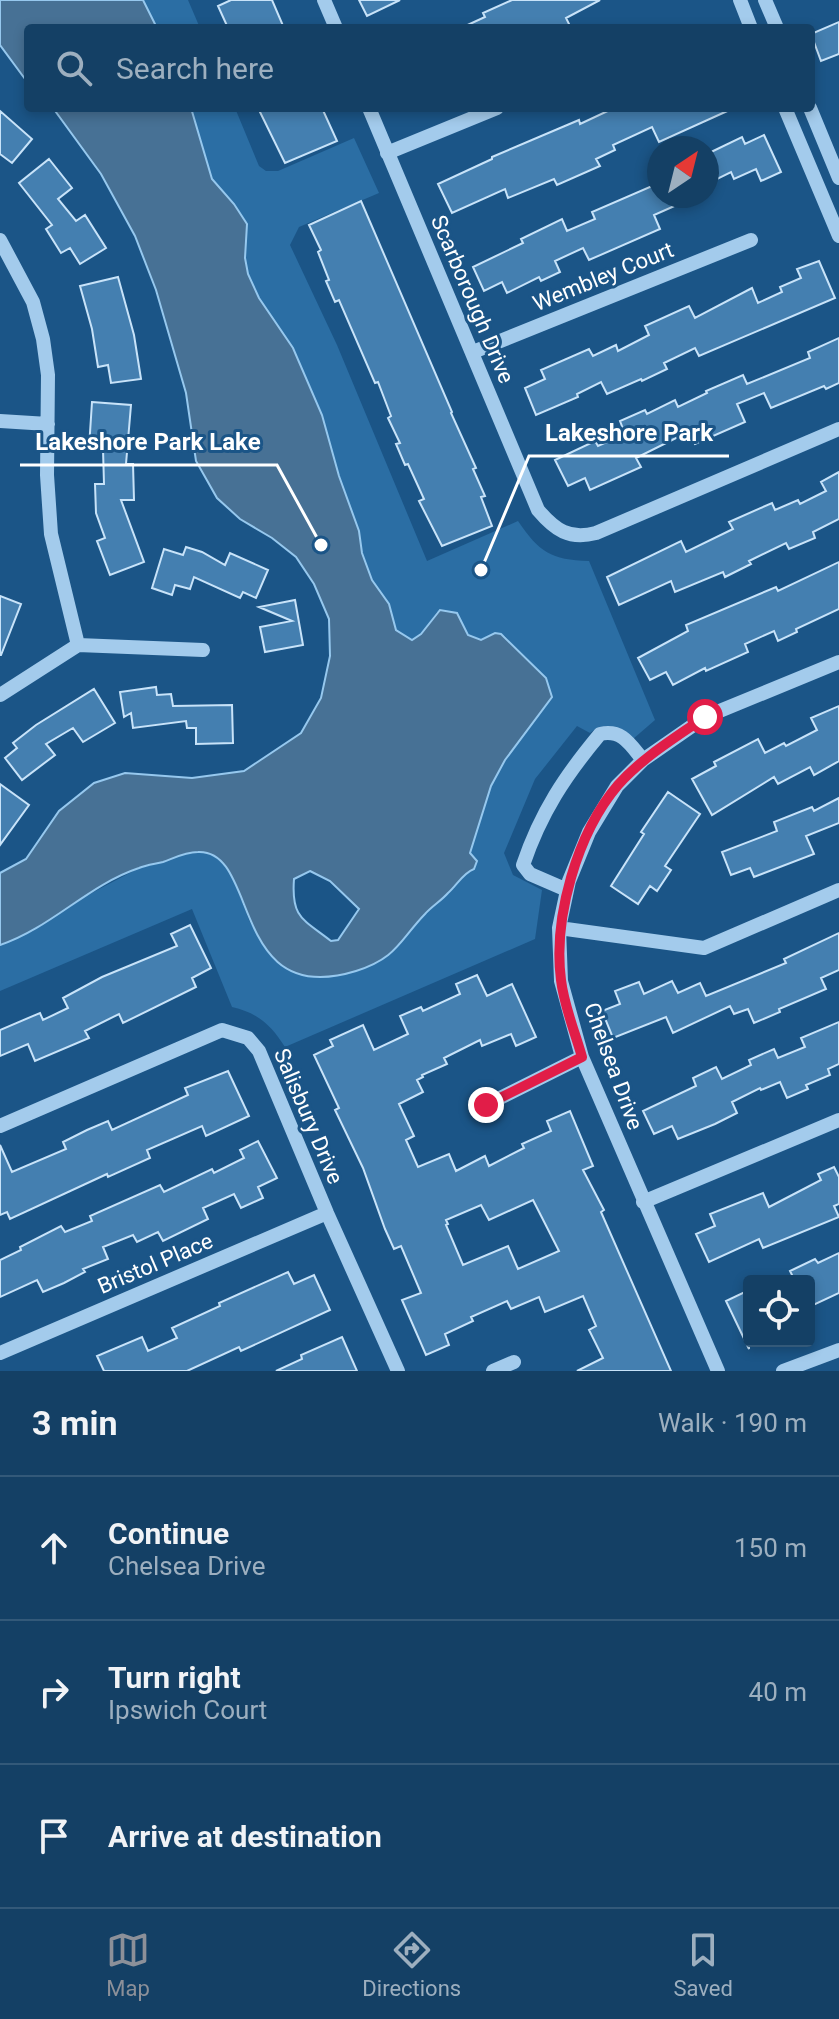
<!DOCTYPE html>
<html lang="en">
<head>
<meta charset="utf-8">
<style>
	body { margin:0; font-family:Roboto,sans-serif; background:#1d476b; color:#f1f3f6 }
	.controls { position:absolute; right:24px; bottom:24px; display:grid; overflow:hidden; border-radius:8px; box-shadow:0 4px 12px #0003 }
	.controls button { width:72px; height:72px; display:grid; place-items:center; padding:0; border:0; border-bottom:2px solid #335979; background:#144065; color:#f1f3f6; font:40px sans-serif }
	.compass { position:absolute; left:647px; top:136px; width:72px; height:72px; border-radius:50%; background:#144065; box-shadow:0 4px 12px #0003; rotate:35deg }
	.stop { position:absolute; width:24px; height:24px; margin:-18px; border:6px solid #e11d48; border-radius:50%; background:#fff }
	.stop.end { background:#e11d48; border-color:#fff; box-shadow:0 2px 8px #0008 }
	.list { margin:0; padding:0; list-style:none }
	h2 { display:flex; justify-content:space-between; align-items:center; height:104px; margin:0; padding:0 32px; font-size:34px }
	h2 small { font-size:26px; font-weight:400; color:#9dafbf }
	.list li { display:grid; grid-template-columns:52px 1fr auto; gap:24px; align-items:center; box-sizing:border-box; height:144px; padding:0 32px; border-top:2px solid #335979 }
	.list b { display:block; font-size:30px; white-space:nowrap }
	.list p { margin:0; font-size:26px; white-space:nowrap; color:#9dafbf }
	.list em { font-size:26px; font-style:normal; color:#9dafbf }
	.icon { flex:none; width:44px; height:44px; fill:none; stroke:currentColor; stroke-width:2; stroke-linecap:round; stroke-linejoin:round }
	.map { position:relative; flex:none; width:839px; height:1371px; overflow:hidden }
	.search { position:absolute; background:#144065; box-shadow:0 4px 12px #0003; left:24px; right:24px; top:24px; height:88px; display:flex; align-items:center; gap:20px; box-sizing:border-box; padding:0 28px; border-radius:8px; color:#9dafbf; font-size:30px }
	.sheet { height:536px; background:#144065 }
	nav { display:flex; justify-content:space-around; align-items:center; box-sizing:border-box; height:112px; border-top:2px solid #335979; background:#144065; font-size:22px; color:#9dafbf }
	nav a { display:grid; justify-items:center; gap:4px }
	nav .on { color:#8c9099 }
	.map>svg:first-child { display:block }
	.green { fill:#2b6ea4 }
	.water { fill:#477195; stroke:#96c8ee; stroke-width:2; fill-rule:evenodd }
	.building { fill:#447fb0; stroke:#c8e3f9; stroke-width:2; fill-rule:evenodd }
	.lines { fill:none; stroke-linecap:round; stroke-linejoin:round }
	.minor { stroke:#a3cbec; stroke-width:14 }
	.route { stroke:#e11d48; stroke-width:10 }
	.labels { text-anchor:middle; stroke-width:6; stroke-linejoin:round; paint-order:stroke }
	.street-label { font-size:22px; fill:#fff; stroke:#1b5587 }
	.leader { fill:none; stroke:#fff; stroke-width:3 }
	.callout-dot { fill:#fff; stroke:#1b5587; stroke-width:3 }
	.callout-label { font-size:24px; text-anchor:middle; font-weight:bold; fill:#fff; stroke:#1b5587; stroke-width:6; stroke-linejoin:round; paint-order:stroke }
</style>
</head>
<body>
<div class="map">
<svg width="839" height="1371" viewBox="0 0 839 1371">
	<rect width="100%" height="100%" fill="#1b5587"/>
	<path class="green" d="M143,0H188L200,28H157Z
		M191,108H235L259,166L266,171H278L354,138L379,193L299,227L290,245L337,345L427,561L518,521C539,552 551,560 589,561L655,720L633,739C618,727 607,720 590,733L577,726L535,779L504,853L513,875L542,890L535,939L285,1047C271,1025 258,1013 232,1007L192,909L0,991V945L33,931L86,896L139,868L186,854L206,852L218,858L231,873L249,920L260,940L300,975H335L357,971L418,922L466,872L474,869L470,853L491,786L505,760L552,697L542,674L522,658L505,636L495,633C470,648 467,633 457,613L437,612L421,634L412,640L396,630L389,604L372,580L361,553L359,531L339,476L322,415L293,348L259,298L248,274L245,258L247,224L234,204L212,179Z"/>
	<path class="water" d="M0,0H143L157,28H28V83L0,45Z
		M53,108H191L212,179L234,204L247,224L245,258L248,274L259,298L293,348L322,415L339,476L359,531L362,553L372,580L389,604L396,630L412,640L421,634L440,610L457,613L468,635L481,640L495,633L501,634L546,678L552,697L505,760L491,786L470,853L477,861L474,869C463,873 457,885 448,893C441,901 432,906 425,914C399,941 397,958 356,971C229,1010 260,849 198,852C185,852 174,858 163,862C155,864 146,865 139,868C88,885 51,928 0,945V873L26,859L59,811L94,783L125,773L192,778L244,771L301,733L321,698L330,656L329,619L314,584L296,557L272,538L240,519L217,498L196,461L186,393L156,290L135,236L101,174ZM310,871L330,881L359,909L338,940L331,941C303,919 291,918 294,879Z"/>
	<path class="building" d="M231,0H272L284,28H228L218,6Z
		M359,0H400L367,16Z
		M512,0H600L566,18L571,28H461L485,17L483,13Z
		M839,22V54L821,61L811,34Z
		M258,108H322L337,141L285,163Z
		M614,108H734L659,142L652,127L613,145L615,150L596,159L600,166L557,185L554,179L508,198L505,189L452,213L438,184L492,159V157L579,120L580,124Z
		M0,111L32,139L12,163L0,154Z
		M764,135L781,172L761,181L756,169L734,179L731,172L707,184V154L742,137L745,144Z
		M49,159L72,188L58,199L76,221L85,215L106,248L80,264L70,248L61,253L46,229L52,225L19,183Z
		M659,183V196H697L654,215L660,229L589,260L583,248L555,261L560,272L541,281L539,277L507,293L502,282L484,291L473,267L523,243L521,239L562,219L567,231L595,219L592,212Z
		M361,201L452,412L451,413L476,468L473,469L485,496L481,497L492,526L442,546L419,501L424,499L408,464L405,465L396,444L400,443L388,418L391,416L378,382L375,383L339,300L335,302L326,281L329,280L318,252L321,250L309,225Z
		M819,261L835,298L699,356L695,348L664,363L667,369L642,381L641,379L607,394L601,382L577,394L578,397L536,415L525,388L545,379L541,370L589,349L593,356L616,345L618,351L649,335L645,326L689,306L695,318L752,288L758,303L782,292L780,287L801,278L797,269Z
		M118,277L134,335L141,379L111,383L108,365L98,367L92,329L80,286Z
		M839,338V383L826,389L824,386L771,408L764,393L737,404L745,422L695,444L688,432L636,458L641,467L590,490L585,478L568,486L555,460L595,441L598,446L625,434L620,421L645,410L647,414L675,400L678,407L707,393L706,391L743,375L747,384L810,358L808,352Z
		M92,402L131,405L126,464H133L134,500H121L144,562L110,575L97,541L105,538L96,513L95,484H104L103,449L89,448Z
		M839,472V519L813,532L815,538L789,549L786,543L749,561L751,564L725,577L723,572L675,592L671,581L619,605L607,577L681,541L686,552L733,529L729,522L772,503L775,510L798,500L800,504L826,491L821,482Z
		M186,547L202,552L225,565L230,553L268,570L256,598L243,592L240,598L194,577L190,589L175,585L172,595L152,588L164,549L183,555Z
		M839,562V609L796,629L797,632L778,641L774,631L745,644L748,652L706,671L705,668L673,685L666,672L650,680L638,658L688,631L686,625L776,587L778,591Z
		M0,596L21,604L1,655H0Z
		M295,600L303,645L265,652L260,627L292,621L259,607Z
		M156,687L157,695L171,694L173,706L232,705L233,743L196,744V728H187L186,721L133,728L131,713L124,717L120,692Z
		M94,689L115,723L83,742L73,728L46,744L55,755L22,780L5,758L17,748L13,743L36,725Z
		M839,706V761L814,775L810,767L778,784L774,777L712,815L692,779L716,766L714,762L758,739L765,753L784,743L786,746L817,730L811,718Z
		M0,784L29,805L0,845Z
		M668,792L700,814L665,866L671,870L657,891L650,886L638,904L611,886L644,834L641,832Z
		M839,798V823L806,836L814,854L754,877L750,868L731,875L722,852L777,831L774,822L812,807L814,811Z
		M190,925L211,968L192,978L196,987L123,1023L119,1014L85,1031L89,1038L35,1061L28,1044L0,1056V1030L40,1013L43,1020L68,1008L63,998L102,977L177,946L171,934Z
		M839,933V970L821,978L826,989L779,1009L780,1012L754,1023L748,1009L734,1014L730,1006L673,1033L666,1017L613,1038L602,1011L620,1004L615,991L639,982L644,994L672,981L678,993L700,983L706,996L786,963L784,959Z
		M477,975L487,996L512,984L536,1037L516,1046L511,1034L482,1046L480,1040L444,1058L447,1064L422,1075L423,1077L417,1080L423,1092L399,1104L414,1136L406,1140L418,1167L449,1154L456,1171L485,1156L489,1166L524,1148L522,1144L551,1131L547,1121L570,1111L593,1166L583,1170L604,1210L601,1212L671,1371H577L603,1358L589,1330L596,1326L583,1296L545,1312L539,1297L511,1309L507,1301L471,1317L473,1321L445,1334L449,1345L426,1355L402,1300L421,1293L401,1246L394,1249L385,1229L363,1168L335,1110L339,1108L314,1055L333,1046L330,1040L363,1025L374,1050L408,1034L400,1016L421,1007L423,1011L460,994L456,984ZM533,1200L559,1251L518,1269L508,1246L463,1265L446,1225L448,1224L446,1220L481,1205L489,1220Z
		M839,1022V1064L828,1069L830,1075L806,1085L808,1089L787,1098L780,1082L761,1090L760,1088L732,1102L737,1113L715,1124L678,1139L672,1126L654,1134L643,1111L696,1086L693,1078L716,1067L722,1079L751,1065L749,1060L774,1049L778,1058L805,1047L801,1038Z
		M228,1071L249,1116L206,1136L202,1126L147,1150L150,1158L108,1177L107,1174L10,1219L7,1212L0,1215V1145L12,1172L66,1149L63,1142L87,1130L108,1121L112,1130L188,1095L185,1088Z
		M258,1141L277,1178L258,1187L263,1198L241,1208L234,1194L203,1208L208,1219L163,1241L158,1232L137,1242L133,1235L103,1247L108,1259L83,1269L85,1272L64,1283L43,1292L37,1280L0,1297V1260L21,1250L20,1247L61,1226L65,1232L92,1221L90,1216L160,1185L164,1192L212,1169L214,1173L244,1158L240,1150Z
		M834,1167L839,1177V1204L834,1206L839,1217L763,1248L759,1239L709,1262L696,1234L715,1226L710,1214L763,1193L769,1207L821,1180L818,1174Z
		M839,1253V1293L809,1307V1281H795L790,1271L815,1259L818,1263Z
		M288,1272L294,1284L314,1275L330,1310L241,1351L239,1347L187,1371H104L97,1356L142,1337L148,1351L177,1338L172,1328L220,1306L219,1303Z
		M749,1290V1349L726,1301Z
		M342,1337L357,1371H276L302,1359L301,1355Z"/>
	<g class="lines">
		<path class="minor" d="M324,0L336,28
			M740,0L751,28
			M765,0L777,28
			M369,108L538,510C555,530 569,540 596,533L839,429
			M785,108L839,236
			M810,108L839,178
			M387,153L497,108
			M0,240L33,302L43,339L48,375L47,475L51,534L78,645
			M473,352L751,240
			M0,421L48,424
			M0,695L78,645L203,650
			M567,890L530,874L523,865C541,812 565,776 600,734C622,729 630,744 643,760
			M559,928L704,948L839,890
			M486,1105L582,1057
			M0,1126L222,1030L248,1038L259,1051L327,1213L398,1371
			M643,1202L839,1120
			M0,1353L327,1213
			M493,1371L514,1362
			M718,1371L582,1057L561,981L559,928L569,881L589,832L617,786L643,760L705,717L839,662
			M783,1371L839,1350"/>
	</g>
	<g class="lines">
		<path class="route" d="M486,1105L582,1057C575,1032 564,1006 561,980C553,918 577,833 618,785C643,757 675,738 705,717"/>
	</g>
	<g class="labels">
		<g class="street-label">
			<text transform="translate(603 276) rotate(-22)" y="8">Wembley Court</text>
			<text transform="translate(473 299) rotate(67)" y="8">Scarborough Drive</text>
			<text transform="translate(614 1066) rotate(70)" y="8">Chelsea Drive</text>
			<text transform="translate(309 1116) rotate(67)" y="8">Salisbury Drive</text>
			<text transform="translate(155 1263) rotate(-23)" y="8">Bristol Place</text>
		</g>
	</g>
	<path class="leader" d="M481 570L529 456H729M321 545L277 465H20"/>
	<g class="callout-dot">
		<circle cx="481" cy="570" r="8"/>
		<circle cx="321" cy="545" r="8"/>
	</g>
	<g class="callout-label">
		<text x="629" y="441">Lakeshore Park</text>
		<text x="148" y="450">Lakeshore Park Lake</text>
	</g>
</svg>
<div class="controls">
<button><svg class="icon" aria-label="locate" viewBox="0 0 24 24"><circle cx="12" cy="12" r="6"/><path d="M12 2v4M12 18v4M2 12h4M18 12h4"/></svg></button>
</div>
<svg class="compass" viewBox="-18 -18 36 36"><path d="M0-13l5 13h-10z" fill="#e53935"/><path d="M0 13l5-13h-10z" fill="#9dafbf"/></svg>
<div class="stop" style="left:705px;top:717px"></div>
<div class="stop end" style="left:486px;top:1105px"></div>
<div class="search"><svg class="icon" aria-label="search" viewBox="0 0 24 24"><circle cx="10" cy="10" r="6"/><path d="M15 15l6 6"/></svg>Search here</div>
</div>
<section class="sheet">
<h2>3 min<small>Walk · 190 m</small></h2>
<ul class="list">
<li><svg class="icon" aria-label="ahead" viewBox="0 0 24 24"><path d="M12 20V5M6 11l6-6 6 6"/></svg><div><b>Continue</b><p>Chelsea Drive</p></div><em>150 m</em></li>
<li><svg class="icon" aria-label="right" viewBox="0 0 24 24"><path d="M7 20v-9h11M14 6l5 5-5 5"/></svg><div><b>Turn right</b><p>Ipswich Court</p></div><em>40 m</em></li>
<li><svg class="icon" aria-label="arrive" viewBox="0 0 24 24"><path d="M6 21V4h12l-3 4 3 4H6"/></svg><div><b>Arrive at destination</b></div></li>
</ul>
</section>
<nav>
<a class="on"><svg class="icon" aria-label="map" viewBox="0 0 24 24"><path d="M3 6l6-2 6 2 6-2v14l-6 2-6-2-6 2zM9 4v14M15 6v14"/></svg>Map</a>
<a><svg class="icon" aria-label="directions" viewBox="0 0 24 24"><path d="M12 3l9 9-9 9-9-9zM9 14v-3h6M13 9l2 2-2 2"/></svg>Directions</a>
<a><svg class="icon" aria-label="saved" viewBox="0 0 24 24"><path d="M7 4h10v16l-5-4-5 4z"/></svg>Saved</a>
</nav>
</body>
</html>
